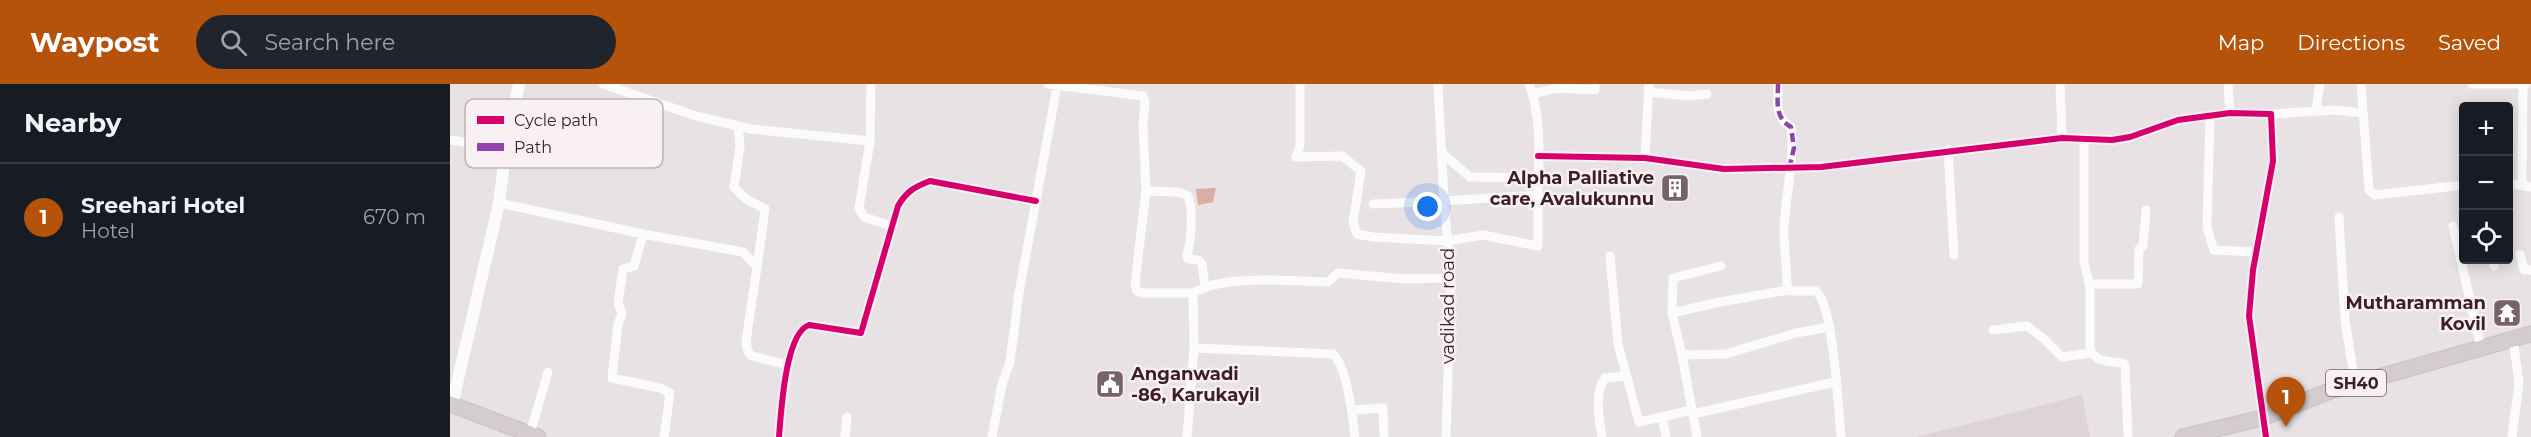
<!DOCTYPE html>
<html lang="en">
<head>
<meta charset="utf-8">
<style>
	body { margin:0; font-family:Montserrat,sans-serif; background:#20242c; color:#f1f3f6 }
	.controls { position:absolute; right:18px; top:18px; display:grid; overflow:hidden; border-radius:6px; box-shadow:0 3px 15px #0003 }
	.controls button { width:54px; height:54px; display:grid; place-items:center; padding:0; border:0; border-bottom:2px solid #363941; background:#171b24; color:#f1f3f6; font:30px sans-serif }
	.you { position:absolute; left:978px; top:123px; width:21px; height:21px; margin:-15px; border:4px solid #fff; border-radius:50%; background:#1a73e8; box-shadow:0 0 0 9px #1a73e833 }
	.badge { display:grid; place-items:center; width:39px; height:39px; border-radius:50%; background:#b45309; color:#fff; font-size:20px; font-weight:700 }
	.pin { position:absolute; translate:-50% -50px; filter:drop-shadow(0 2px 3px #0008) }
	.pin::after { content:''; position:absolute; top:32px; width:21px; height:18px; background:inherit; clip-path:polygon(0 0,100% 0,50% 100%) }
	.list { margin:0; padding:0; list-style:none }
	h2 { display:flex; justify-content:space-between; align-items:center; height:78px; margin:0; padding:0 24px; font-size:26px }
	h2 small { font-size:20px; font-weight:400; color:#9ea1a6 }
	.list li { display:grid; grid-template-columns:39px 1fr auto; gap:18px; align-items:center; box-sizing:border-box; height:108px; padding:0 24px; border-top:2px solid #363941 }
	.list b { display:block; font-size:22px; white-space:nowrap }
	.list p { margin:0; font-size:20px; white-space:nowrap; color:#9ea1a6 }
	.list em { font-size:20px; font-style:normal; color:#9ea1a6 }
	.icon { flex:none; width:33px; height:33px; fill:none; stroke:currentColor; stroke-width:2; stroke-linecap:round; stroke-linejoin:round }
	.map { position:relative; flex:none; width:2081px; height:353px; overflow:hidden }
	header { display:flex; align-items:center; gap:36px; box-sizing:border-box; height:84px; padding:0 30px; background:#b45309; color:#fff }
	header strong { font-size:28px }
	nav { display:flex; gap:33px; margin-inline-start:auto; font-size:21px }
	.search { width:420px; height:54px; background:#20242c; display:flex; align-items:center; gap:15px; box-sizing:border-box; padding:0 21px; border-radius:33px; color:#9ea1a6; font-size:22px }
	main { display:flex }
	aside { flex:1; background:#171b24 }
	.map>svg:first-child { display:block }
	.built { fill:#ded3d7 }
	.water { fill:#d9ada1 }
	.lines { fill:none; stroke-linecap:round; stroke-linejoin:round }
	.primary-casing { stroke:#c9c0c2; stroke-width:17 }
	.minor { stroke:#fcfbfb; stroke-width:9 }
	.tertiary { stroke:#fcfbfb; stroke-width:12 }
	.primary { stroke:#d5ccce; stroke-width:15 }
	.quiet { stroke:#8e44ad; stroke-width:4.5; stroke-dasharray:9 4.5; stroke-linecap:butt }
	.cycleway-casing { stroke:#f8f0f3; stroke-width:10 }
	.cycleway { stroke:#d6006c; stroke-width:6 }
	.labels { text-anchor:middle; stroke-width:5; stroke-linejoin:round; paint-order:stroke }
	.shield { fill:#f8f0f3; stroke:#745e63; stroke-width:1.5 }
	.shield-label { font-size:16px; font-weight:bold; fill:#3c2025 }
	.poi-label { font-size:18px; font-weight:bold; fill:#3c2025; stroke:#f8f0f3; text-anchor:end }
	.street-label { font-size:18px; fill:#3c2025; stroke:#f8f0f3 }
	.key { fill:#f8f0f3; stroke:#c0b2b5; stroke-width:1.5 }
	.key-label { font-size:16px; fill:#3c2025 }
</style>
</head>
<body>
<header>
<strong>Waypost</strong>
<div class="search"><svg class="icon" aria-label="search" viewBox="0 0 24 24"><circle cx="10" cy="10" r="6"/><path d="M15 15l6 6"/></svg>Search here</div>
<nav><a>Map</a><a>Directions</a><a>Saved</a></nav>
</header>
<main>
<aside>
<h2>Nearby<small></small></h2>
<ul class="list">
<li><span class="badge">1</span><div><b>Sreehari Hotel</b><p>Hotel</p></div><em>670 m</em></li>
</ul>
</aside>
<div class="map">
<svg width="2081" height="353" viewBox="0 0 2081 353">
	<rect width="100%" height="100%" fill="#e8e2e5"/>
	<path class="built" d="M1632,311L1640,353H1466Z"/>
	<path class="water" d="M766,104L763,118L748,121L746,105Z"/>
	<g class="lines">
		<g class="primary-casing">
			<path id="primary" d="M0,320L88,353
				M1733,353L1812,334L1880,307L2081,250"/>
		</g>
		<path class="minor" d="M153,0L246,32L301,45L420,57
			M421,0L420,57L409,124L414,133L442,142
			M598,0L693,12L695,19L693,41L696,107L685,200L687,207L691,209H743
			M850,0V62L846,73L892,72L911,87L903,139L907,150L923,153L998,157L1033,151L1088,162V111
			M1328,0C1328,18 1324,33 1341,43C1345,77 1335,112 1334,146C1334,165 1337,184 1337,202L1341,207H1366C1384,222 1388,325 1391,353
			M1610,0L1612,54
			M1778,0L1780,29
			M1911,0L1919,106L1925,111L2014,101
			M2022,0H2076
			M1199,8L1240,12L1257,10
			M1083,10L1107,4L1145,6V0
			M1866,26L1870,0
			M1821,30L1886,26L1912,29
			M1760,32L1757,144L1764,166L1807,168
			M288,42L290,62L284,103L296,115L315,125L307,183
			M1634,54V178L1640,203V263C1644,279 1659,277 1673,279L1675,282L1678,353
			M0,56L56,64
			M1498,66L1504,171
			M992,69L1020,93L1088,94
			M1088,72L1195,74L1274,85L1371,83L1612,54L1662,56L1680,53L1728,36L1780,29L1821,30L1823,77L1803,186L1799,232L1816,353
			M1195,74L1199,0
			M2058,100L2081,103
			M2072,100L2073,0
			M696,107L727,108L737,111C744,122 741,158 737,171L738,175L748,176L752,180L755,202
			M49,119L193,150L293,168L307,183L296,257L298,268L302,272L338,281
			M923,120L994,117L988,0
			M1889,133L1895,236L1905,299
			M2003,142L2031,264
			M193,150L184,182L173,185L168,219L172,230L168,240L162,294L210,304L220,309L214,353
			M2070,170L2074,186H2081
			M1160,172L1168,260L1189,338L1242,326
			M2044,176V182
			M1639,200H1688L1689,165L1693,162L1696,126
			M1222,229L1223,194L1271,182
			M1543,246L1577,242L1593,254L1612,273L1641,269
			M744,264L883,270C897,283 903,334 905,353
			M1232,271L1276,270L1346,249L1380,243
			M902,326L933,324L934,353
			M1243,330L1385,298
			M1212,333L1216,353
			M79,353L98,288
			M329,353C331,330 335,249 359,241L411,249L448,122C456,108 464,103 480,97L586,117
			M395,353L397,333
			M542,353L552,300L560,278L569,209L607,2
			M737,353L744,264L743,209C774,190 841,197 878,198L888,189L954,195L1001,194
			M996,353L1001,194L994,117L1088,111C1089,75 1092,34 1079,0
			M1152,353C1149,336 1144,309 1155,294L1176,292
			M1247,353L1232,271L1222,229L1270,218L1338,206
			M2062,353L2069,298L2063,256"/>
		<path class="tertiary" d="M2,321L49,119L56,64L69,0"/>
		<use href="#primary" class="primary"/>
		<path class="quiet" d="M1328,0C1328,18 1324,33 1341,43L1344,64L1339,85"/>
		<g class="cycleway-casing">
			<path id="cycleway" d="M1088,72L1195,74L1274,85L1371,83L1612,54L1662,56L1680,53L1728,36L1780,29L1821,30L1823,77L1803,186L1799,232L1816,353
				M329,353C331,330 335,249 359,241L411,249L448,122C456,108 464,103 480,97L586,117"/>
		</g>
		<use href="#cycleway" class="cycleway"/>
	</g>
	<defs>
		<g id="building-square" transform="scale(1.5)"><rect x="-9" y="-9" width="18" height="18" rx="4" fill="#786468" stroke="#f8f0f3"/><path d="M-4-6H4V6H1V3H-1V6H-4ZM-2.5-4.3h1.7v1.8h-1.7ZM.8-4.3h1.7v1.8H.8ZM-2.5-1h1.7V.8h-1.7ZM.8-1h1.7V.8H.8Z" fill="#fff"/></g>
		<g id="temple-square" transform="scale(1.5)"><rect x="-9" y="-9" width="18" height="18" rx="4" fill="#786468" stroke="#f8f0f3"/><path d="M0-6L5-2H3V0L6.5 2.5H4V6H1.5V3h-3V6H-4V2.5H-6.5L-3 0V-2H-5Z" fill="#fff"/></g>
		<g id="civic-square" transform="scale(1.5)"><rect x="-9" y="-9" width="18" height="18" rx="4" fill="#786468" stroke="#f8f0f3"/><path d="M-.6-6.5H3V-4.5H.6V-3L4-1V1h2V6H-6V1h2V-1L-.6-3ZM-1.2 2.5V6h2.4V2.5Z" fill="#fff"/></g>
	</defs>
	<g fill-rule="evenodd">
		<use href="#building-square" x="1225" y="104"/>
		<use href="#temple-square" x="2057" y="229"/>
		<use href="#civic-square" x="660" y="300"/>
	</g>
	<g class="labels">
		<rect class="shield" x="1876" y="286" width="60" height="26" rx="4.5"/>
		<g class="shield-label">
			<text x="1906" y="305">SH40</text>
		</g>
		<g class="poi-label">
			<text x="1204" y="100">Alpha Palliative<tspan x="1204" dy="21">care, Avalukunnu</tspan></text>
			<text x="2036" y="225">Mutharamman<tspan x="2036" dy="21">Kovil</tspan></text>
			<text x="681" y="296" text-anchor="start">Anganwadi<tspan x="681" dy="21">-86, Karukayil</tspan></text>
		</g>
		<g class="street-label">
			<text transform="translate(998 222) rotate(-90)" y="6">vadikad road</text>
		</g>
	</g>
	<rect x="15" y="15" width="198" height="69" rx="9" class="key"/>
	<rect x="27" y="32" width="27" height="8" fill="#d6006c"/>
	<rect x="27" y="59" width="27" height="8" fill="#8e44ad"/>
	<g class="key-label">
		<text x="64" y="42">Cycle path</text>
		<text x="64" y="69">Path</text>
	</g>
</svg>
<div class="controls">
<button>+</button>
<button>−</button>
<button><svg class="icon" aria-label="locate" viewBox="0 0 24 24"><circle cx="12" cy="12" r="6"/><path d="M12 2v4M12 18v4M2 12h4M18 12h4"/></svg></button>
</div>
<div class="you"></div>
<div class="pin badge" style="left:1836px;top:343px">1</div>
</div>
</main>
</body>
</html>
